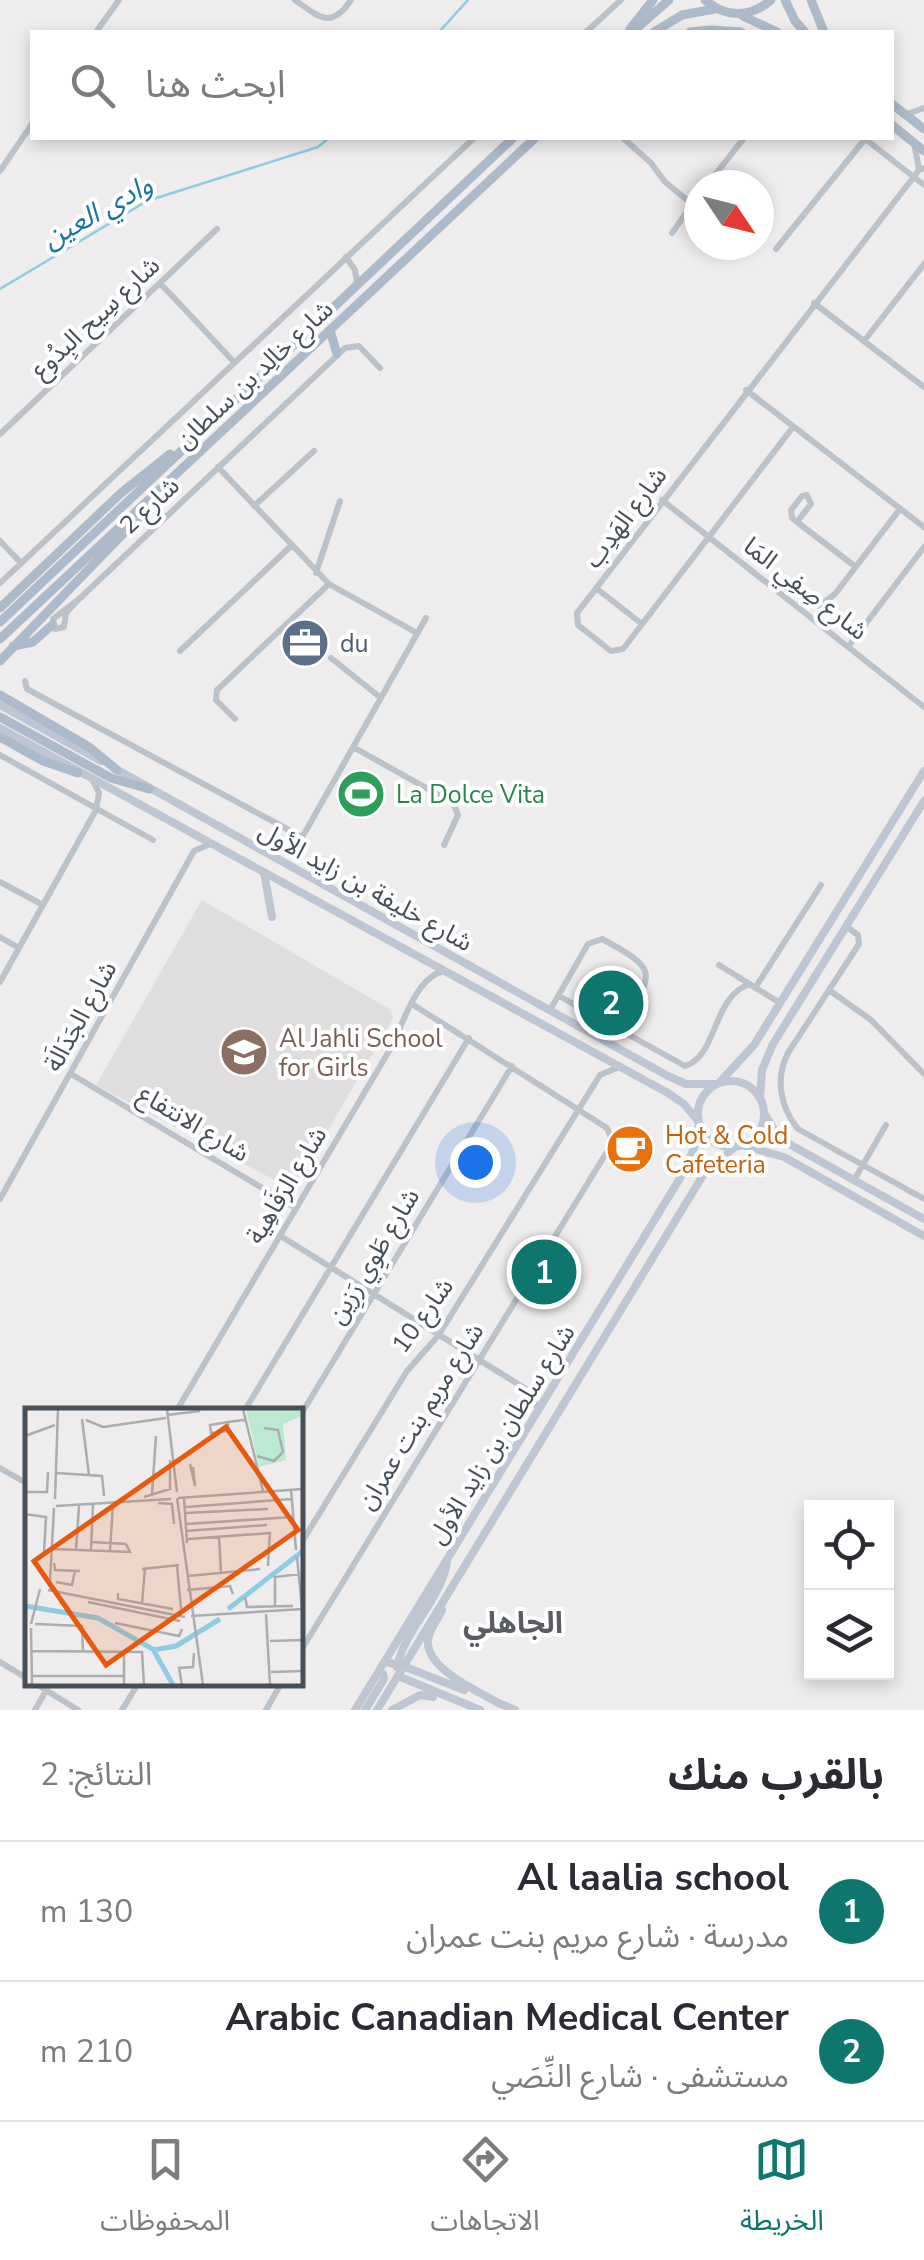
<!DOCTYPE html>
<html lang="ar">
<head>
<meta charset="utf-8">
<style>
	body { margin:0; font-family:"Nunito Sans","Noto Sans Arabic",sans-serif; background:#f2f2f3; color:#2b2b33; direction:rtl }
	.controls { position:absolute; right:30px; bottom:30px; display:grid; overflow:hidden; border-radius:0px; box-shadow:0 5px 15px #0003 }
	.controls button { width:90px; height:90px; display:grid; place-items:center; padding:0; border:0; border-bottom:2px solid #e1e1e2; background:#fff; color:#2b2b33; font:50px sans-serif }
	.compass { position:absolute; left:684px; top:170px; width:90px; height:90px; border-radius:50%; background:#fff; box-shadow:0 5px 15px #0003; rotate:125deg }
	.you { position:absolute; left:475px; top:1162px; width:35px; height:35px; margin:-25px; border:8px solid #fff; border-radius:50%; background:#1a73e8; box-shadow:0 0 0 15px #1a73e833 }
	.badge { display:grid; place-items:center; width:65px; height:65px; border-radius:50%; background:#0f766e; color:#fff; font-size:32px; font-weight:700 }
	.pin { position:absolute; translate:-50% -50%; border:5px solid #fff; box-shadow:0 2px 10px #0006 }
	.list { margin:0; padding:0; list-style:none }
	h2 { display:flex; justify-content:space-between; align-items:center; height:130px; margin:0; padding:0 40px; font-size:42px }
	h2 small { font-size:32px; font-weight:400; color:#7c7c81 }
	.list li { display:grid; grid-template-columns:65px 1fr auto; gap:30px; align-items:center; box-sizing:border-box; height:140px; padding:0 40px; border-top:2px solid #e1e1e2 }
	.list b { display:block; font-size:38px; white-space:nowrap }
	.list p { margin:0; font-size:32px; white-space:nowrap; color:#7c7c81 }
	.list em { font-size:32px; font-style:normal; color:#7c7c81 }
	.icon { flex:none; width:55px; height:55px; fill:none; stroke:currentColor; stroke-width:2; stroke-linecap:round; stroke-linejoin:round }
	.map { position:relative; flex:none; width:924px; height:1710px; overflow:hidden; direction:ltr }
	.search { position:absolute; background:#fff; box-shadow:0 5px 15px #0003; left:30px; right:30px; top:30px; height:110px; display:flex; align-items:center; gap:25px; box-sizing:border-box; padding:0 35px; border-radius:0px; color:#7c7c81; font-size:38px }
	.sheet { height:410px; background:#fff }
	nav { display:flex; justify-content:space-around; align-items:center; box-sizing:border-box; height:140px; border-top:2px solid #e1e1e2; background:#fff; font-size:28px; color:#7c7c81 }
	nav a { display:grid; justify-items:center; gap:5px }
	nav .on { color:#0f766e }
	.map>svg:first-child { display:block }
	.education { fill:#dfdddd }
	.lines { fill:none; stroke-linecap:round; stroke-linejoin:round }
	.stream { stroke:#8ccde4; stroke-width:2.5 }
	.minor { stroke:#bbc2ca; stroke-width:6 }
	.secondary { stroke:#bdc6d2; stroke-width:8 }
	.primary { stroke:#adbac9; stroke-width:9 }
	.labels { text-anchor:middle; stroke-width:8; stroke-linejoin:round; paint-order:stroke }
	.street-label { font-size:25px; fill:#464e57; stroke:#fff }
	.service-label { font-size:25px; fill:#4e5e75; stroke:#fff; text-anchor:start }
	.leisure-label { font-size:25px; fill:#27864d; stroke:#fff; text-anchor:start }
	.education-label { font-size:25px; fill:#785e54; stroke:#fff; text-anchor:start }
	.food-label { font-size:25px; fill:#c56008; stroke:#fff; text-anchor:start }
	.water-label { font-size:28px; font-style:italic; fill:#16779a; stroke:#fff }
	.quarter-label { font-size:30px; font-weight:bold; fill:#595c60; stroke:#fff }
	.inset-river { fill:none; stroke:#8ccde4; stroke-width:5 }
	.inset-road { fill:none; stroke:#abadb0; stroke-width:2.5 }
	.view { fill:#e8590c; fill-opacity:0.15; stroke:#e8590c; stroke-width:5 }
	.inset-edge { fill:none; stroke:#464e57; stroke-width:5 }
</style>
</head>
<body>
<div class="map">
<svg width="924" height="1710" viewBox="0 0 924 1710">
	<rect width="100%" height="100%" fill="#eeecec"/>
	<path class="education" d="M202,900L391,1010L393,1019L293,1190L96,1085Z"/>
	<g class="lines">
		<path class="stream" d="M439,32L468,0
			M0,289L147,201L318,147L329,138"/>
		<path class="minor" d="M295,0C319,17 331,30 351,0
			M96,32L119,0
			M586,32L621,0
			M907,114L924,108
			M623,138L651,163L665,182L692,204
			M864,138L924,185
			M914,143L919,169
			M0,171L32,124
			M707,185L744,138
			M672,233L699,195
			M776,249L865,139
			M346,257L355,270L357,283
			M160,283L234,362
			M814,303L924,387
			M864,341L924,264
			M746,390L924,527
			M793,427L623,649L611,651L578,625L577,613L919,170L924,168
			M0,434L217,229
			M218,467L329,584L417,633
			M662,500L924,707
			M254,506L314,451
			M797,522L811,504L807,495L802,496L791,510L792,518L797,522L856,567
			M0,541L21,563
			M316,573L340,501
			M0,583L474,138
			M596,588L642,624
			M78,600L53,619L55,629L64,627L66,613L78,600L345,348L359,346L380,368
			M819,606L835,594L900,509
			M848,647L924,547
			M180,651L291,546
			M331,658L381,698
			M25,681L27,689L302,837
			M235,719L216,700L217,690L329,584
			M353,747L453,803L458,815L444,845
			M0,755L153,840
			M295,850L426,618
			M0,882L43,905
			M847,927L858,935L859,944L788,1053C775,1078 780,1107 798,1129L924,1199
			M0,937L19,948
			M719,965L780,1003
			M0,982L96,810L99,793L93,781
			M755,988L821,885
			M829,990L871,1020L924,1074
			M559,996L685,1066C718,1056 712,996 750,984
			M550,1010L588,944L602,939C666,973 650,975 618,1030
			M71,1074L296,1208
			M854,1180L886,1125
			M0,1199L194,851L212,843
			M279,1235L529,1391L539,1411
			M532,1274L567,1297
			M177,1410L392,1046C403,1023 417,975 445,971
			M245,1410L469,1038
			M300,1416L512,1066
			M0,1468L28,1484
			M300,1545L407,1371L438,1336L600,1075L619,1067
			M300,1652L613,1142L607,1128L412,1004
			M0,1662L28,1679
			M33,1682L78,1710
			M35,1710L51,1682
			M122,1710L139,1682
			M266,1710L282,1682"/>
		<path class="secondary" d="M0,705L101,761
			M0,728L668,1093L684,1104L699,1122
			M114,768L668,1076L686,1084H717
			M264,872L272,917
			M698 1114a33 33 0 1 1 66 0a33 33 0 1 1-66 0Z
			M719,1083L754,1045L924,771
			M760,1098L762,1070L773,1044L924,801
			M766,1116L775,1131L791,1145L924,1219
			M745,1146L784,1157L924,1236
			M442,1610C438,1619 429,1630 428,1640C425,1669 479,1691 498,1703
			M385,1662L403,1666L464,1690
			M397,1667C405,1629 440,1601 447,1563
			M398,1676L480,1710
			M496,1702L515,1710
			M355,1710L685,1170L696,1143L699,1123
			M365,1710L384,1679L383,1674H377
			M377,1710L705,1172L735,1147
			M392,1710L420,1695L433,1697"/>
		<path class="primary" d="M705,0C726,18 750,18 771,0
			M785,0L795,21L805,32
			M811,0L824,32
			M743,16L777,32
			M630,29L653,0
			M632,32L669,0
			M654,32L682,15L715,9
			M690,32L711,30L741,32
			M892,104L924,129
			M892,125L924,151
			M330,330L337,354
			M0,608L121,493L170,454
			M0,622L513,138
			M0,639L535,138
			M13,646L33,642L52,625
			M0,661L173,482
			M0,695L89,747L117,770
			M0,717L111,778L149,789
			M0,737L43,761L78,773"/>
	</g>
	<defs>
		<g id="office-disc" transform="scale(2.5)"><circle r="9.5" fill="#5c6f8a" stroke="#fff"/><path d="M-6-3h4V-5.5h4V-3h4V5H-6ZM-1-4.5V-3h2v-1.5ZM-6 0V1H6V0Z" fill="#fff"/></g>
		<g id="stadium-disc" transform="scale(2.5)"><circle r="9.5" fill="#2e9e5b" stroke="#fff"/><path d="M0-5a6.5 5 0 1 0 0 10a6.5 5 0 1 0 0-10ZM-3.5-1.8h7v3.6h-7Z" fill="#fff"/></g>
		<g id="school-disc" transform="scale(2.5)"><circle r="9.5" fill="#8d6e63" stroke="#fff"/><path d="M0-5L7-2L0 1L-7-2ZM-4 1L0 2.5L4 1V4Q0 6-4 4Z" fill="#fff"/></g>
		<g id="cafe-disc" transform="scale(2.5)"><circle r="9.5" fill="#e8710a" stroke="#fff"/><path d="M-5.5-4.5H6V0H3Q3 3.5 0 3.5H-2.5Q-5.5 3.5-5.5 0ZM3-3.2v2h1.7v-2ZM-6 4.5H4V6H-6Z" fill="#fff"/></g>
	</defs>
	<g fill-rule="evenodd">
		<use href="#office-disc" x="305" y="643"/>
		<use href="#stadium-disc" x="361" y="794"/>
		<use href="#school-disc" x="244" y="1052"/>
		<use href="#cafe-disc" x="630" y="1149"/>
	</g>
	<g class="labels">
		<g class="street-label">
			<text transform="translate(95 317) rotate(-43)" y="9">شارع سِيح البِدُوع</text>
			<text transform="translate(254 374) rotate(-43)" y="9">شارع خالِد بن سلطان</text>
			<text transform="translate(149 505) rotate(-43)" y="9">شارع 2</text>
			<text transform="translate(625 517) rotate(-53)" y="9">شارع الهَدِب</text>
			<text transform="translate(806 588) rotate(38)" y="9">شارع صِفِي المَا</text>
			<text transform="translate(366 886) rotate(29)" y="9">شارع خليفة بن زايد الأول</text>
			<text transform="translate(80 1016) rotate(-61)" y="9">شارع الجَدَالَة</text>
			<text transform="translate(194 1123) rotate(31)" y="9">شارع الانتفاع</text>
			<text transform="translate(286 1185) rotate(-59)" y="9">شارع الرَفَاهِية</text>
			<text transform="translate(373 1256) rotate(-59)" y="9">شارع طَوِي رَزِين</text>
			<text transform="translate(422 1315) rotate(-54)" y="9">شارع 10</text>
			<text transform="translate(420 1416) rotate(-58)" y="9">شارع مريم بنت عمران</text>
			<text transform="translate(501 1434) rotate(-58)" y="9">شارع سلطان بن زايد الأول</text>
		</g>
		<g class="service-label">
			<text x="340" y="652">du</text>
		</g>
		<g class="leisure-label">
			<text x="396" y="803">La Dolce Vita</text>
		</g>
		<g class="education-label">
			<text x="279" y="1047">Al Jahli School<tspan x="279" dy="29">for Girls</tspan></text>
		</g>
		<g class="food-label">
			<text x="665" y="1144">Hot &amp; Cold<tspan x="665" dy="29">Cafeteria</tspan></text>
		</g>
		<g class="water-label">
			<text transform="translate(97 211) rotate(-29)" y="10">وادي العين</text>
		</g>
		<g class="quarter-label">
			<text x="513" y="1633">الجاهلي</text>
		</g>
	</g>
	<g transform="translate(25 1408)">
		<rect width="278" height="278" fill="#eeecec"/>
		<path d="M221,1H277V8L258,16L261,52L234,59Z" fill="#bcead0"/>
		<path class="inset-river" d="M0,198L73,210L129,242L151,238L195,211M203,201L278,143M129,243L148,277"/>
		<path class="inset-road" d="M142,1L152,84M218,1L238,83M142,7L175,3M57,11L64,67M61,12L78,19L141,10M203,14V23L186,25L185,17L203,14L218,12L221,13M0,28L30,17M232,48L249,53L258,44L253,22L239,20M165,56L170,78L168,59M32,65L77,68L79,88M266,81L271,142M0,84H22L23,64M127,86L131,28M119,89L145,81V52M152,90L178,277M153,90L278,81M159,90L162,135M30,91L33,1M133,95L147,96L149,116M31,98L146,91M161,99L266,91M161,105L243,101M0,106L21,109L19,145M161,116L267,109M161,123L242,117M194,129L196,165M163,131L245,125M67,134L101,136M27,141L105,144L101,136M51,142L54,98M66,142L68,97M85,143L88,96M272,149L277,200M29,155L30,162L55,163M152,157L156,201M243,158L245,124M117,161L154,157M163,168L235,161M25,173L29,100M31,174L47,177L50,163M23,182L160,209M162,182L205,178L208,186M93,185V191L148,201H143M220,189L222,199L268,198M63,194L155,213M117,196L120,160M250,199V169L275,166M241,206L245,277M166,208L278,201M90,215L154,228L157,221M6,216L15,181M10,216L57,218L58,244M6,220L7,277M245,233L278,232M7,243L117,244L119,277M246,264L278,263M7,268H98M99,277V245M157,277L154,260L168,259L169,245"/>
		<path class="view" d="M201,19L273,122L81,257L9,153Z"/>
		<rect width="278" height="278" class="inset-edge"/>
	</g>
</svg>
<div class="controls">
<button><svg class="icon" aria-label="locate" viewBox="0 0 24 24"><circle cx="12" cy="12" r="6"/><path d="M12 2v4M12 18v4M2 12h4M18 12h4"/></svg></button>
<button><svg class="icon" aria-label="layers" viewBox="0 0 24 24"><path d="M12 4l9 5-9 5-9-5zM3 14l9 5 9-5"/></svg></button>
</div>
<svg class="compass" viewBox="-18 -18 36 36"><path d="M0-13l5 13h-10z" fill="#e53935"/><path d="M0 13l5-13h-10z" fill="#7c7c81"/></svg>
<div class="you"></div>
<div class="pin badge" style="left:544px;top:1272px">1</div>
<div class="pin badge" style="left:611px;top:1003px">2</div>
<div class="search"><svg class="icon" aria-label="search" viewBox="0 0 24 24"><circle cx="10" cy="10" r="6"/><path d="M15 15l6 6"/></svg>ابحث هنا</div>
</div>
<section class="sheet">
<h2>بالقرب منك<small>النتائج: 2</small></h2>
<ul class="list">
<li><span class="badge">1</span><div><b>Al laalia school</b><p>مدرسة · شارع مريم بنت عمران</p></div><em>130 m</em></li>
<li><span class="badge">2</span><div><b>Arabic Canadian Medical Center</b><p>مستشفى · شارع النِّصَي</p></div><em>210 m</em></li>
</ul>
</section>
<nav>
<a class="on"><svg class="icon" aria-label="map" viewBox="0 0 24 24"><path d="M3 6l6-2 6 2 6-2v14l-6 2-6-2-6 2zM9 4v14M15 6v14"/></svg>الخريطة</a>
<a><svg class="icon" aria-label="directions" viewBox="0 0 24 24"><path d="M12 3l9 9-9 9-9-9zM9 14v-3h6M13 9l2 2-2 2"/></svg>الاتجاهات</a>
<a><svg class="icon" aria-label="saved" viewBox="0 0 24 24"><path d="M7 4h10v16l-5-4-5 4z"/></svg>المحفوظات</a>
</nav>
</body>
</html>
